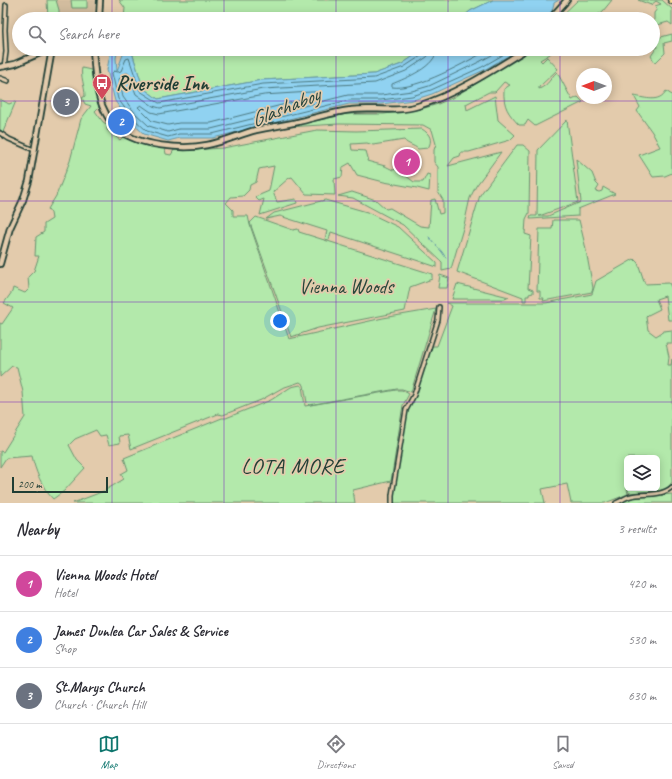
<!DOCTYPE html>
<html lang="en">
<head>
<meta charset="utf-8">
<style>
	body { margin:0; font-family:Caveat,sans-serif; background:#f2f2f3; color:#2b2b33 }
	.controls { position:absolute; right:12px; bottom:12px; display:grid; overflow:hidden; border-radius:6px; box-shadow:0 2px 10px #0003 }
	.controls button { width:36px; height:36px; display:grid; place-items:center; padding:0; border:0; border-bottom:1px solid #e1e1e2; background:#fff; color:#2b2b33; font:20px sans-serif }
	.compass { position:absolute; left:576px; top:68px; width:36px; height:36px; border-radius:50%; background:#fff; box-shadow:0 2px 10px #0003; rotate:270deg }
	.scale { position:absolute; left:12px; bottom:10px; width:96px; box-sizing:border-box; padding-left:4px; border:2px solid #1f3d34; border-top:0; font-size:11px; line-height:14px; white-space:nowrap; color:#1f3d34; -webkit-text-stroke:3px #e3cbac; paint-order:stroke }
	.you { position:absolute; left:280px; top:321px; width:14px; height:14px; margin:-10px; border:3px solid #fff; border-radius:50%; background:#1a73e8; box-shadow:0 0 0 6px #1a73e833 }
	.badge { display:grid; place-items:center; width:26px; height:26px; border-radius:50%; background:#0f766e; color:#fff; font-size:13px; font-weight:700 }
	.pin { position:absolute; translate:-50% -50%; border:2px solid #fff; box-shadow:0 1px 4px #0006 }
	.list { margin:0; padding:0; list-style:none }
	h2 { display:flex; justify-content:space-between; align-items:center; height:52px; margin:0; padding:0 16px; font-size:17px }
	h2 small { font-size:13px; font-weight:400; color:#7c7c81 }
	.list li { display:grid; grid-template-columns:26px 1fr auto; gap:12px; align-items:center; box-sizing:border-box; height:56px; padding:0 16px; border-top:1px solid #e1e1e2 }
	.list b { display:block; font-size:15px; white-space:nowrap }
	.list p { margin:0; font-size:13px; white-space:nowrap; color:#7c7c81 }
	.list em { font-size:13px; font-style:normal; color:#7c7c81 }
	.icon { flex:none; width:22px; height:22px; fill:none; stroke:currentColor; stroke-width:2; stroke-linecap:round; stroke-linejoin:round }
	.map { position:relative; flex:none; width:672px; height:503px; overflow:hidden }
	.search { position:absolute; background:#fff; box-shadow:0 2px 10px #0003; left:12px; right:12px; top:12px; height:44px; display:flex; align-items:center; gap:10px; box-sizing:border-box; padding:0 14px; border-radius:22px; color:#7c7c81; font-size:15px }
	.sheet { height:220px; background:#fff }
	nav { display:flex; justify-content:space-around; align-items:center; box-sizing:border-box; height:56px; border-top:1px solid #e1e1e2; background:#fff; font-size:11px; color:#7c7c81 }
	nav a { display:grid; justify-items:center; gap:2px }
	nav .on { color:#0f766e }
	.map>svg:first-child { display:block }
	.built { fill:#d2bc9e }
	.green { fill:#b3e9ab; stroke:#699370 }
	.water { fill:#90d2f1; stroke:#6396a5 }
	.lines { fill:none; stroke-linecap:round; stroke-linejoin:round }
	.shore { stroke:#4c7980; stroke-width:1 }
	.stream { stroke:#6396a5; stroke-width:1 }
	.street-casing { stroke:#1f3d34; stroke-width:6 }
	.secondary-casing { stroke:#1f3d34; stroke-width:8 }
	.highway-casing { stroke:#1f3d34; stroke-width:8 }
	.street { stroke:#e3cbac; stroke-width:3 }
	.secondary { stroke:#e3cbac; stroke-width:4.5 }
	.highway { stroke:#fedd96; stroke-width:5.5 }
	.grid { fill:none; stroke:#7b2cbf; stroke-width:1; stroke-opacity:0.55 }
	.labels { text-anchor:middle; stroke-width:3.5; stroke-linejoin:round; paint-order:stroke }
	.poi-label { font-size:20px; font-weight:bold; fill:#1f3d34; stroke:#e3cbac; text-anchor:start }
	.park-label { font-size:20px; fill:#26463a; stroke:#e3cbac }
	.water-label { font-size:21px; font-style:italic; fill:#25443d; stroke:#e3cbac }
	.quarter-label { font-size:22px; letter-spacing:1px; fill:#1f3d34; stroke:#e3cbac }
</style>
</head>
<body>
<div class="map">
<svg width="672" height="503" viewBox="0 0 672 503">
	<rect width="100%" height="100%" fill="#e3cbac"/>
	<filter id="ink" filterUnits="userSpaceOnUse"><feTurbulence type="fractalNoise" baseFrequency=".025" numOctaves="2"/><feDisplacementMap in="SourceGraphic" scale="8" xChannelSelector="R" yChannelSelector="G"/><feConvolveMatrix kernelMatrix="1 2 1 2 8 2 1 2 1" color-interpolation-filters="sRGB"/></filter>
	<g filter="url(#ink)">
		<path class="built" d="M54,0H95L94,19H56Z"/>
		<path class="green" d="M47,0H56L59,10V19H48Z
			M71,0H87V8H72Z
			M119,0H493L470,11L461,19H124L125,8Z
			M578,0H612L603,11L592,19H558Z
			M638,0H662L672,9V25L668,22L654,26V13L657,9L655,6L661,4L656,1L651,5Z
			M672,34V41L664,43L665,53L655,63L651,56L657,47L653,36L661,37Z
			M131,49H424L402,64L374,74L262,80L158,99L143,88Z
			M530,49H555L550,54L540,60L542,62L547,57L558,69L539,87V89C549,85 550,78 557,72L572,100L578,97L583,102L535,126L528,120L525,125H519C508,113 503,107 504,89L510,85L504,82L495,92H489L466,104L467,110L495,96L498,120L515,135L510,140L469,152H461L460,156L454,158L448,166L501,152L476,186L470,198L464,225L451,269L442,271V262L403,225L353,198L338,196L352,192L376,200L386,209L390,208L420,226L429,227L431,200L435,199L439,214L443,213V200L438,192V167L434,162V150L436,144L432,130L423,125L339,124L287,127L347,114H384L421,109L438,104L452,98L495,72Z
			M82,68L91,70L99,107L95,111L103,122L108,125L107,130L120,140L123,137L137,143L165,149L166,154L171,155L174,150H192L223,148L317,130L356,131L422,129C430,134 433,140 428,148L418,149C414,145 408,145 404,140L373,145L367,143L351,144L352,150L366,151L368,158L367,161L385,166L393,170L397,169L414,182H423L427,174L430,175L429,191L417,188L384,182L357,175L350,163L343,167L342,177L334,179L335,195L306,194L292,177L289,178L273,192L277,202L296,199L297,203L260,215L264,199L259,201L255,197L269,191L274,166L259,169L256,182L250,185L249,190L243,196L231,197L226,203L233,210V216H248L250,225L289,339L383,318L436,309L411,392L402,389H397L309,405L307,403L304,385L300,382L282,388L261,400L223,415L218,414L131,449L128,435L119,436L120,443L109,445L106,435L100,436L96,430L75,439L69,445L77,460L85,468L64,491L53,499C42,488 35,470 32,456L6,458L0,467V451L3,452L25,417L23,392L17,367L12,366L0,377V323L2,324L13,308L4,303L12,292L13,288L25,293L29,289L28,277L34,271L39,256H35L36,237L44,232V224L52,219L51,213L48,209L56,196L70,161L81,119L91,106L85,104L82,98L85,96C85,87 80,75 82,68Z
			M666,91L672,95V173L665,176L653,177L639,155L660,147L652,132L637,111L640,107L634,96C646,98 659,103 666,91Z
			M0,99L9,104L16,101L3,132L0,129Z
			M567,120L578,202L539,216H548L581,202L576,159L592,173L596,183L599,186L596,191L599,192L602,191L603,187L615,194L578,209V216L530,219L531,216H537L538,150Z
			M517,145H523L530,151L529,213L526,219L525,234L531,236L528,288L533,290V293L529,294V296H526V301H523V297L457,272L480,195Z
			M325,200L367,212L398,227L437,263V267L331,232L329,240L325,239L327,231L280,216L266,219L274,213Z
			M256,217L293,230L298,229L299,232L432,274V279L410,287L405,311L318,328L291,337L250,223Z
			M553,220H579L585,245L593,288L592,292L543,301L544,298H540V291H537L539,229H552Z
			M634,259L638,263L645,284L669,283L672,289V320H668L665,296L656,299L660,309L648,315L646,317L648,330L656,336L664,331L672,330V343H666L669,357L668,365H671L672,359V482L667,489L657,491L629,493L628,488H657V458H627V485L624,474L628,494L605,503H571L567,484L542,489L545,503H393L392,497L409,402L414,395L430,346H437L452,306L447,303H546L592,294L596,281Z
			M440,275L449,278L447,288H438Z
			M457,284L509,297L505,299H452Z
			M300,385L302,386L305,406L396,390H402L409,394L403,405L391,481L353,490L355,503H73L104,491L124,479L121,474L128,470L124,458L222,418H226L271,400L291,387Z
			M672,494V503H619L630,498Z"/>
		<path class="water" d="M493,0H559L554,3L551,15L548,19H461L470,11Z
			M111,49H118L116,58L117,71L125,49H131L143,88L158,99L262,80L374,74L402,64L424,49H520L484,70L432,94L413,100L381,104H349L213,138H180L168,141L144,134L127,118L115,101L107,70Z"/>
		<g class="lines">
			<path class="shore" d="M425,49L424,54L404,67L374,78L263,84L159,103L140,91L129,58L126,59L121,71L118,72L114,71L112,73L118,99L130,115L147,131L168,137L179,134H212L349,100H381L412,96L431,90L482,67L513,49
				M430,49V53L427,57L406,71L375,83L263,89L160,108L153,106L136,94L128,73H126L119,79L123,97L134,112L149,126L168,132L179,129H211L348,95H381L412,91L429,86L479,62L503,49
				M437,49C436,67 406,78 392,84V87C416,91 468,61 490,49
				M316,92L318,94L317,96L211,123H179L168,125L152,121L138,107L141,105L151,112L159,114L264,95Z"/>
			<path class="stream" d="M429,237L442,252L446,258"/>
			<g class="street-casing">
				<path id="street" d="M4,67L6,52L5,30L6,5
					M0,78L8,81
					M0,133L9,139L34,150
					M392,503V495L406,410L414,395L438,320L439,307
					M616,503C621,501 626,497 631,496C644,493 661,497 672,487"/>
			</g>
			<g class="secondary-casing">
				<path id="secondary" d="M99,19L100,0
					M550,19L567,0
					M93,49C95,76 96,111 119,130C139,146 183,150 207,145C224,142 240,134 256,130C270,127 284,125 298,122C315,118 333,112 351,110C372,107 397,113 418,106C454,95 490,72 522,52L525,49
					M0,67L15,64L49,49
					M0,264L10,228L23,200L29,181L52,49"/>
			</g>
			<g class="highway-casing">
				<path id="highway" d="M671,0L672,1"/>
			</g>
			<use href="#street" class="street"/>
			<use href="#secondary" class="secondary"/>
			<use href="#highway" class="highway"/>
		</g>
	</g>
	<path class="grid" d="M112,0V19M224,0V19M336,0V19M448,0V19M560,0V19M112,49V503M224,49V503M336,49V503M448,49V503M560,49V503M0,101H672M0,201H672M0,302H672M0,402H672"/>
	<defs>
		<g id="bus-pin" transform="scale(1)"><path d="M0 17L-7.5 6A9.5 9.5 0 1 1 7.5 6Z" fill="#d1495b" stroke="#e3cbac"/><path d="M-5-6H5V4H4V6H2V4H-2V6H-4V4H-5ZM-3.5-4V0h7V-4ZM-3.5 1.2v1.5H-2V1.2ZM2 1.2v1.5H3.5V1.2Z" fill="#fff"/></g>
	</defs>
	<g fill-rule="evenodd">
		<use href="#bus-pin" x="102" y="83"/>
	</g>
	<g class="labels">
		<g class="poi-label">
			<text x="116" y="90">Riverside Inn</text>
		</g>
		<g class="park-label">
			<text x="346" y="293">Vienna Woods</text>
		</g>
		<g class="water-label">
			<text transform="translate(285 107) rotate(-22)" y="7">Glashaboy</text>
		</g>
		<g class="quarter-label">
			<text x="293" y="473">LOTA MORE</text>
		</g>
	</g>
</svg>
<div class="controls">
<button><svg class="icon" aria-label="layers" viewBox="0 0 24 24"><path d="M12 4l9 5-9 5-9-5zM3 14l9 5 9-5"/></svg></button>
</div>
<svg class="compass" viewBox="-18 -18 36 36"><path d="M0-13l5 13h-10z" fill="#e53935"/><path d="M0 13l5-13h-10z" fill="#7c7c81"/></svg>
<div class="scale">200 m</div>
<div class="you"></div>
<div class="pin badge" style="left:407px;top:162px;background:#d1479c">1</div>
<div class="pin badge" style="left:121px;top:122px;background:#3f7fe0">2</div>
<div class="pin badge" style="left:66px;top:102px;background:#6b7280">3</div>
<div class="search"><svg class="icon" aria-label="search" viewBox="0 0 24 24"><circle cx="10" cy="10" r="6"/><path d="M15 15l6 6"/></svg>Search here</div>
</div>
<section class="sheet">
<h2>Nearby<small>3 results</small></h2>
<ul class="list">
<li><span class="badge" style="background:#d1479c">1</span><div><b>Vienna Woods Hotel</b><p>Hotel</p></div><em>420 m</em></li>
<li><span class="badge" style="background:#3f7fe0">2</span><div><b>James Dunlea Car Sales &amp; Service</b><p>Shop</p></div><em>530 m</em></li>
<li><span class="badge" style="background:#6b7280">3</span><div><b>St.Marys Church</b><p>Church · Church Hill</p></div><em>630 m</em></li>
</ul>
</section>
<nav>
<a class="on"><svg class="icon" aria-label="map" viewBox="0 0 24 24"><path d="M3 6l6-2 6 2 6-2v14l-6 2-6-2-6 2zM9 4v14M15 6v14"/></svg>Map</a>
<a><svg class="icon" aria-label="directions" viewBox="0 0 24 24"><path d="M12 3l9 9-9 9-9-9zM9 14v-3h6M13 9l2 2-2 2"/></svg>Directions</a>
<a><svg class="icon" aria-label="saved" viewBox="0 0 24 24"><path d="M7 4h10v16l-5-4-5 4z"/></svg>Saved</a>
</nav>
</body>
</html>
